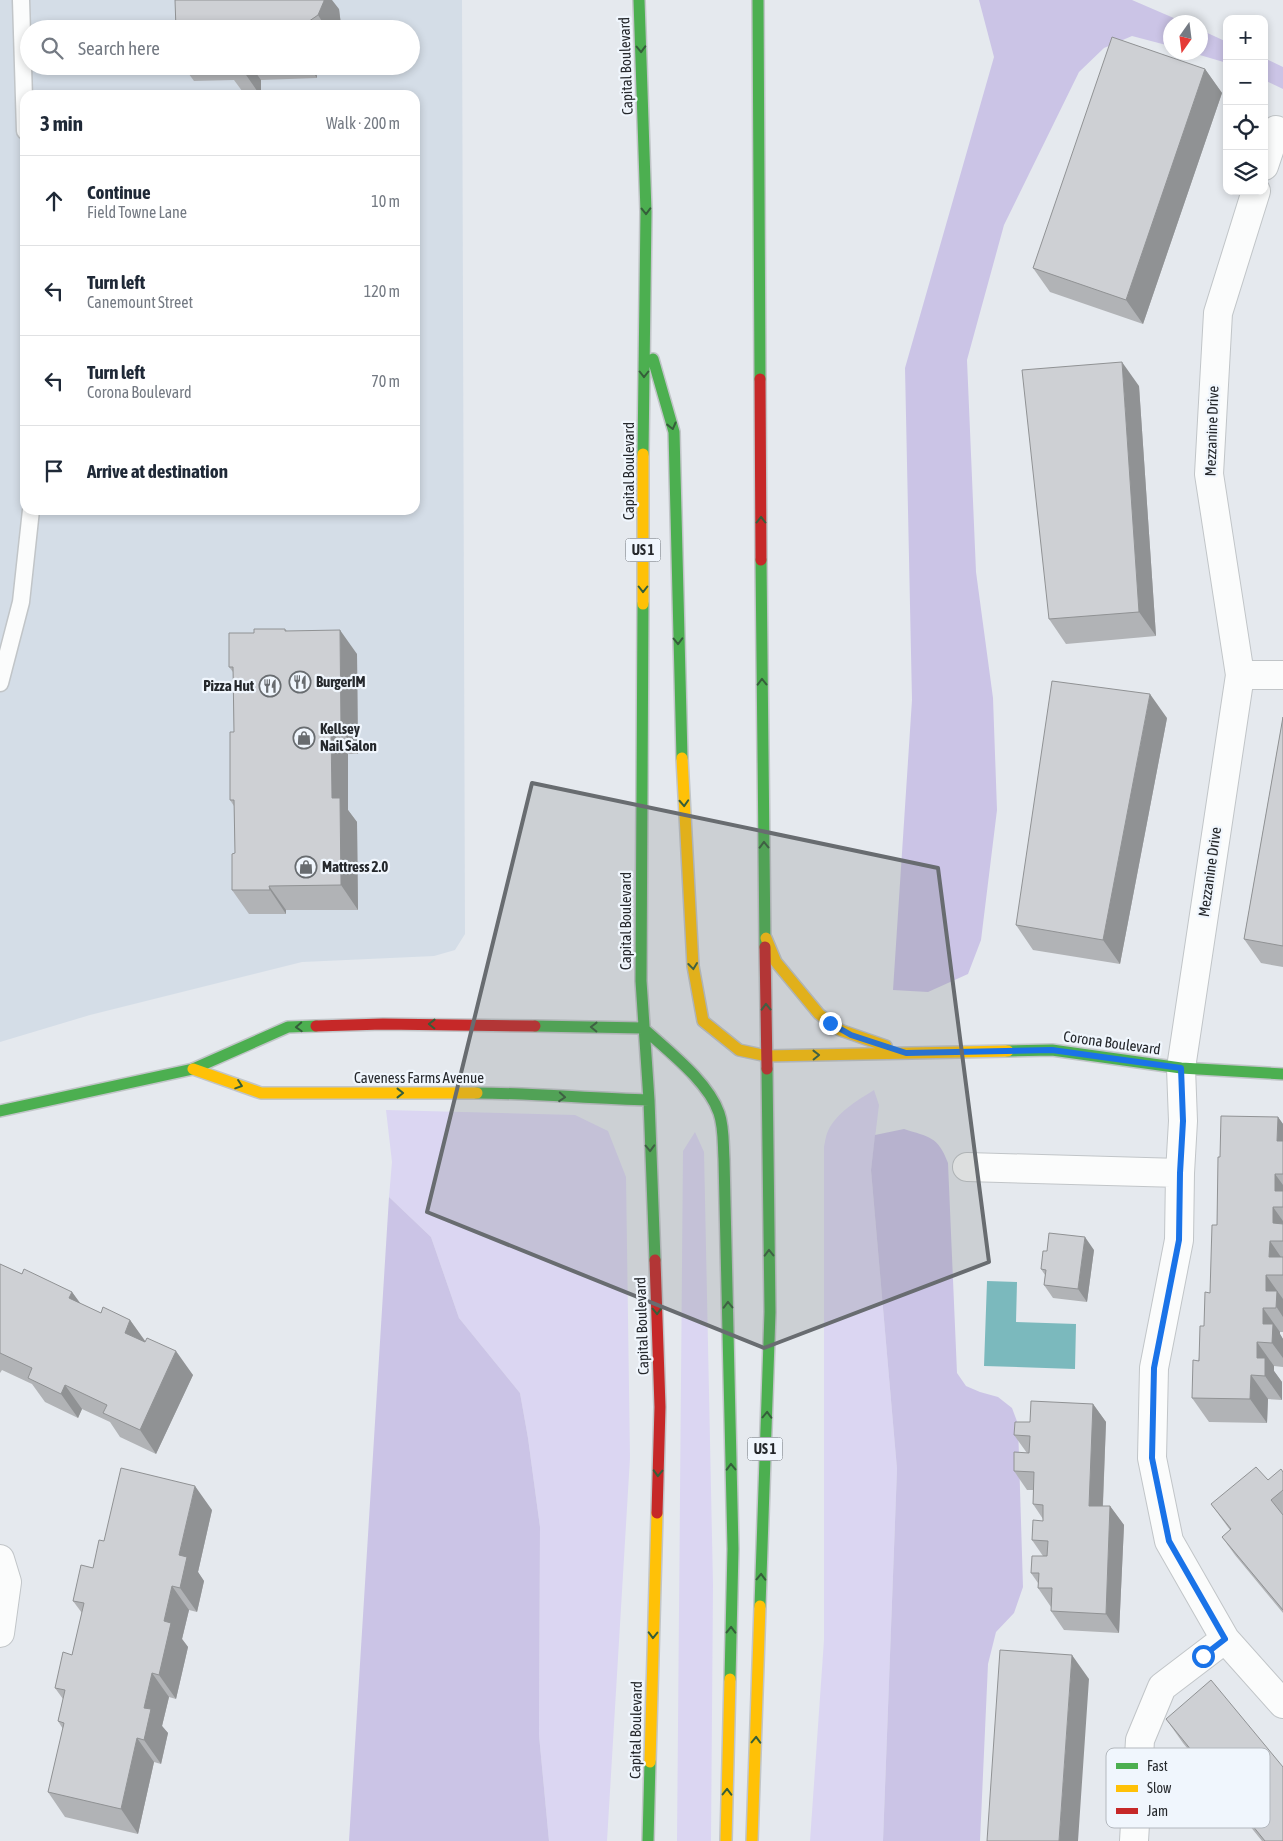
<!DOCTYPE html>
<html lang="en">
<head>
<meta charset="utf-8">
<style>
	body { margin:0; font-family:"Asap Condensed",sans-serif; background:#f6f6f7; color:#1f2937 }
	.controls { position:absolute; right:15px; top:15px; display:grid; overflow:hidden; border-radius:10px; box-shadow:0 2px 8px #0003 }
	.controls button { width:45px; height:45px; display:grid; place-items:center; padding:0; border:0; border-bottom:1px solid #e0e1e3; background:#fff; color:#1f2937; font:25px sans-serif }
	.compass { position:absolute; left:1163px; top:15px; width:45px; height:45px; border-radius:50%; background:#fff; box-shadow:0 2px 8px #0003; rotate:194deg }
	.stop { position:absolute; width:15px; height:15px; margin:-11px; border:4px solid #1a73e8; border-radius:50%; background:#fff }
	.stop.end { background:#1a73e8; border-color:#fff; box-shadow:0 1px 5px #0008 }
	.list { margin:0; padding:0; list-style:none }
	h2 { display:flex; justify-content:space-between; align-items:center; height:65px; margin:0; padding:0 20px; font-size:21px }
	h2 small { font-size:16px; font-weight:400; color:#747a83 }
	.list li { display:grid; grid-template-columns:32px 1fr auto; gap:15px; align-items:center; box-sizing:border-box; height:90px; padding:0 20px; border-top:1px solid #e0e1e3 }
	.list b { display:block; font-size:19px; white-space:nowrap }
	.list p { margin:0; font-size:16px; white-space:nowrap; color:#747a83 }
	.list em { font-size:16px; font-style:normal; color:#747a83 }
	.icon { flex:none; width:28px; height:28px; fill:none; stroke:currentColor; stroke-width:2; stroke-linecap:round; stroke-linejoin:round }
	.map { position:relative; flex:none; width:1283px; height:1841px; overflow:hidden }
	.search { position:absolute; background:#fff; box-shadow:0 2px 8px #0003; left:20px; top:20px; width:400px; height:55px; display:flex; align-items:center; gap:12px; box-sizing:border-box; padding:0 18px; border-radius:28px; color:#747a83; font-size:19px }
	.panel { position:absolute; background:#fff; box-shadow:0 2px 8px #0003; left:20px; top:90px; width:400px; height:425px; border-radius:15px }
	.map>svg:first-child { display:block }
	.built { fill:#d4dde7; fill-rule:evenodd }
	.green { fill:#dbd6f2 }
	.forest { fill:#cbc4e6 }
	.water { fill:#7bb9bd }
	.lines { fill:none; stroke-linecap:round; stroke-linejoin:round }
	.lane-casing { stroke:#c1c5c8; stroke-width:19 }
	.street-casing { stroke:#c1c5c8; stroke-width:30 }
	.fast-casing { stroke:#c1c5c8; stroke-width:14 }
	.slow-casing { stroke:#c1c5c8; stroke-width:14 }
	.jam-casing { stroke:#c1c5c8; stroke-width:14 }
	.lane { stroke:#fbfcfc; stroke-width:16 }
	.street { stroke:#fbfcfc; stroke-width:28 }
	.fast { stroke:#4caf50; stroke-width:11 }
	.slow { stroke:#ffc107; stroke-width:11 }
	.jam { stroke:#c62828; stroke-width:11 }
	.wall { fill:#b1b3b6 }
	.shaded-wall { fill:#909294 }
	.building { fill:#ced0d4; stroke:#909294 }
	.oneway { stroke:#355e3a }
	.route { stroke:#1a73e8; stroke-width:6 }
	.marked { fill:#686c70; fill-opacity:0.2; stroke:#686c70; stroke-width:4; stroke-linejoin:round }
	.labels { text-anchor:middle; stroke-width:4.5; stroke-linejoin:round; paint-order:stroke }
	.shield { fill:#f0f6fd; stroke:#62666b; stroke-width:1 }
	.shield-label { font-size:14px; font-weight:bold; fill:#25282c }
	.street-label { font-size:15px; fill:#25282c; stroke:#f0f6fd }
	.poi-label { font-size:15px; font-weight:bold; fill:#25282c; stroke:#f0f6fd; text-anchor:start }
	.key { fill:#f0f6fd; stroke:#b3b8be; stroke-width:1 }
	.key-label { font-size:14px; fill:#25282c }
</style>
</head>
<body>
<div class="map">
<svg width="1283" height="1841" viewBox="0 0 1283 1841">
	<rect width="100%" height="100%" fill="#e5e9ee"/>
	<path class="built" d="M0,0H462L465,934L455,950L434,956L302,962L90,1015L0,1042ZM29,29H411V66H29ZM25,95H415V510H25Z"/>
	<path class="green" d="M874,1090L879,1105L871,1170L897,1469L883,1841H810L824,1640V1147C825,1142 826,1135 828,1131C836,1113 858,1100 874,1090Z
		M386,1110L575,1115L608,1131L626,1177L630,1458L607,1841H549L539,1735L540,1527L528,1438L520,1393L459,1318L431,1237L389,1197L392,1162Z
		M695,1132L704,1152L713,1585L711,1841H677L683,1151Z"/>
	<path class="forest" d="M979,0H1132L1183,22H1170V46L1132,36L1104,48L1079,72L1004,225L967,360L976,572L993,698L997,810L981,940L968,974L928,992L893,990L912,700L905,368L994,57Z
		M1201,30L1227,42V63L1193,53L1200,52Z
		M1264,58L1283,67V89L1264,80Z
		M904,1129C929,1137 938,1136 948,1163L957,1373L966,1386L980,1392L998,1397L1012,1408L1018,1424L1023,1587L1014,1613L996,1632L988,1664L980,1841H883L897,1469L871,1170L875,1135Z
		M389,1197L431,1237L459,1318L520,1393L528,1438L540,1527L539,1735L549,1841H349Z"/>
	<path class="water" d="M987,1281L1017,1282L1016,1322L1076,1324L1075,1369L984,1366Z"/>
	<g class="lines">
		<g class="lane-casing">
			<path id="lane" d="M21,0L25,131
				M0,683L21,602L31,510"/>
		</g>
		<g class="street-casing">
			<path id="street" d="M1264,166L1276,130L1283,135
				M1256,191L1218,313L1209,474L1240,675L1181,1068L1183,1121L1180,1173L1179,1240L1154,1368L1152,1458L1169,1541L1225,1639L1283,1704
				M1240,675H1283
				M967,1167L1180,1173
				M0,1559L7,1582L0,1633
				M1134,1841L1140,1740L1162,1687L1225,1639"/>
		</g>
		<g class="fast-casing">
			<path id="fast" d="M639,0L646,212L643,454
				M758,0L760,379
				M653,359L674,432L682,758
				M761,560L765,947
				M643,604L641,981L649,1100L655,1260
				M535,1026L643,1028
				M643,1028C668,1051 708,1081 719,1113C724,1127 723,1144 724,1159L733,1549L730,1679
				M1008,1051L1052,1050L1181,1068L1283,1074
				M477,1093C535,1093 592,1099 649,1100
				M0,1111L193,1069L288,1027L316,1026
				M760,1606L770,1312L767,1069
				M648,1841L650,1762"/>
		</g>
		<g class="slow-casing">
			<path id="slow" d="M643,604V454
				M682,758L693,966L703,1021L739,1050L767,1056
				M766,938L776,962L819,1014L840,1030L886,1046
				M767,1056L1008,1051
				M193,1069L261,1093H477
				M650,1762L657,1513
				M726,1841L730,1679
				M752,1841L760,1606"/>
		</g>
		<g class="jam-casing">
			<path id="jam" d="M760,379L761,560
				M765,947L767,1069
				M316,1026L383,1024L535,1026
				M655,1260L660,1407L657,1513"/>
		</g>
		<use href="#lane" class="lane"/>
		<use href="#street" class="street"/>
		<use href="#fast" class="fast"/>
		<use href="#slow" class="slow"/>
		<use href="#jam" class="jam"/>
	</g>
	<path class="wall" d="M339,9L341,25L339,29H176Z
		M183,66H316L317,78L261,80V95H245L234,80L194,81Z
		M1205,69L1222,93L1143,324L1050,292L1033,268Z
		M1139,386L1156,636L1066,644L1049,619Z
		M285,629L287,631L357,654L358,754H348V810L357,822L358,910H286V914H249L232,890L235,853L234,806L230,800L234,732L233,672L229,667L254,633Z
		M1283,717V967L1261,963L1244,939Z
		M1167,718L1120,964L1033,950L1016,925Z
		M1278,1117L1283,1124V1332H1280V1334L1283,1339V1367L1274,1366V1371L1282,1382V1400L1268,1399L1267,1423L1209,1422L1192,1398L1210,1293L1217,1225L1220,1157Z
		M1094,1250L1087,1302L1053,1298L1044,1285L1045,1275L1041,1269Z
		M0,1264L22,1274L72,1292L81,1304L101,1313L130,1320L146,1342L193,1375L156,1454L120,1437L110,1422L82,1409L78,1418L45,1402L32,1384L2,1370L0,1373Z
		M1093,1404L1106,1422L1103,1506H1110L1124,1525L1119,1633L1064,1630L1051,1611V1607L1038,1588V1583L1031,1573L1043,1556L1032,1540L1043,1521V1519L1033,1504V1490H1027L1014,1471L1027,1453L1014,1435L1030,1422Z
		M1283,1472V1613L1235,1555L1222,1537L1230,1530L1211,1504L1268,1480Z
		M212,1510L198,1572L204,1581L197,1612L189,1610L182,1639L188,1647L176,1699L169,1697L162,1726L168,1733L161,1764L154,1762L138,1834L65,1817L48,1792L63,1729L58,1721L63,1699L55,1688L72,1655L82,1613L73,1601L93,1568L104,1541Z
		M1166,1719L1283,1841H1262L1183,1743Z"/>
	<path class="shaded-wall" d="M324,0H332L339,9L341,25L339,29H327L318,15Z
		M244,66H251L261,80V95H260L244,72Z
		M309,66H316L317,78Z
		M1205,69L1222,93L1143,324L1126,300Z
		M1122,362L1139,386L1156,636L1139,612Z
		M340,630L357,654L358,754L341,729Z
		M1150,694L1167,718L1120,964L1103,940Z
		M331,730L348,754V810L357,822L358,910L341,885L332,798Z
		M269,886L286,910V914L270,890Z
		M1278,1117L1283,1124V1149L1277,1141Z
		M1275,1174L1283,1185V1203L1275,1191Z
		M1273,1207L1283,1221V1237L1273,1223Z
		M1085,1237L1094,1250L1087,1302L1078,1289Z
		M1270,1241L1283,1260V1275L1269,1257Z
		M1266,1275L1283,1299V1317L1266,1291Z
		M72,1292L89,1316L69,1298Z
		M1263,1308L1280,1332V1334L1283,1339V1358L1272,1343L1263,1324Z
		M130,1320L147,1344L125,1333Z
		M1257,1342L1274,1366V1371L1282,1382V1400L1265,1376L1257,1358Z
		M176,1351L193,1375L156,1454L140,1430Z
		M1251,1375L1268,1399L1267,1423L1250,1399Z
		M65,1385L82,1409L78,1418L61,1394Z
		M1093,1404L1106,1422L1102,1524L1089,1506Z
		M195,1486L212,1510L198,1572L204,1581L197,1612L180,1588L179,1555Z
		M1110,1506L1124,1525L1119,1633L1106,1614Z
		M172,1586L189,1610L182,1639L188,1647L176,1699L159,1675L164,1621Z
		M1072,1655L1089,1679L1078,1841H1059Z
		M152,1673L169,1697L162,1726L168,1733L161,1764L144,1740V1708Z
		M137,1738L154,1762L138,1834L121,1809Z"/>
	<path class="building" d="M175,0H324V1L318,15L305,24H297V29H176Z
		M1112,37L1205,69L1126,300L1033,268Z
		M229,66H244V72L229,73Z
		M1122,362L1139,612L1049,619L1022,370Z
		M254,629H285V631L340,630L341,729L331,730L332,798H340L341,885L269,886L270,890H232V854L235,853L234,800H230V732H234L233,667H229V633H254Z
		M1052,681L1150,694L1103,940L1016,925Z
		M1283,717V946L1244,939Z
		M1221,1116L1278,1117L1277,1141H1283V1174H1275V1191H1283V1207H1273V1223L1283,1224V1241H1270L1269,1257H1283V1275H1266V1291H1277L1276,1308H1263V1324H1273L1272,1343L1257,1342V1358H1265V1376L1251,1375L1250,1399L1192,1398L1193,1360L1199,1361L1200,1326H1204L1205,1292L1210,1293L1212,1225H1217L1218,1157H1220Z
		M1049,1233L1085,1237L1078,1289L1044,1285L1046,1270L1041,1269L1043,1251H1047Z
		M0,1264L22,1274L24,1269L72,1292L69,1298L101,1313L103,1307L130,1320L125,1333L145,1342L147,1338L176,1351L140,1430L103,1413L107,1405L65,1385L61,1394L28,1378L32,1368L0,1353Z
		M1031,1401L1093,1404L1089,1506H1110L1106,1614L1051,1611L1052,1588H1038L1039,1573H1031L1032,1556H1047L1048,1541L1032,1540L1033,1520L1043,1521V1505L1033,1504L1034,1472L1014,1471V1452L1029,1453L1030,1436L1014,1435L1015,1422H1030Z
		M1256,1467L1268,1480L1281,1469L1283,1472V1490L1271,1500L1283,1515V1610L1222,1537L1231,1529L1211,1504Z
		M121,1468L195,1486L179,1555L187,1557L180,1588L172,1586L164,1621L171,1623L159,1675L152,1673L144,1708L151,1709L144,1740L137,1738L121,1809L48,1792L64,1723L58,1721L65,1690L55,1688L63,1652L72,1655L84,1603L73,1601L81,1565L93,1568L99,1540L104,1541Z
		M1000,1650L1072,1655L1059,1841H987Z
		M1211,1680L1283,1767V1841H1265L1166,1719Z"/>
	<defs><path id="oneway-chevron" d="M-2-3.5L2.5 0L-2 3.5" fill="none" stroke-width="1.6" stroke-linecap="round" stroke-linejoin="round" transform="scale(1.25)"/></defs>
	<g class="oneway">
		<use href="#oneway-chevron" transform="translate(641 49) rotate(88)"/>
		<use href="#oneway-chevron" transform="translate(646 211) rotate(89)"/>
		<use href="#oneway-chevron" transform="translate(644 374) rotate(90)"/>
		<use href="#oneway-chevron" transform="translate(672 426) rotate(76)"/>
		<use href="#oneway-chevron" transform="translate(761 520) rotate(-90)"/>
		<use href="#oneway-chevron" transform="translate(643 589) rotate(90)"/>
		<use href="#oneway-chevron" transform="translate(678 641) rotate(89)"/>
		<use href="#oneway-chevron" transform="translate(762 682) rotate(-91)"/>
		<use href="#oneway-chevron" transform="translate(684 803) rotate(87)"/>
		<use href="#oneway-chevron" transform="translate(764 845) rotate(-91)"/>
		<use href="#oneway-chevron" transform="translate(693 966) rotate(83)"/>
		<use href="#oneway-chevron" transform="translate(766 1007) rotate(-91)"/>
		<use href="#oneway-chevron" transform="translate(432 1024) rotate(-179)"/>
		<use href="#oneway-chevron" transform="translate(299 1027) rotate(177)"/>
		<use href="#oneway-chevron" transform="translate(594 1027) rotate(-179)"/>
		<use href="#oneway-chevron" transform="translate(816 1055) rotate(-1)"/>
		<use href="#oneway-chevron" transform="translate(239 1085) rotate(19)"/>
		<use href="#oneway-chevron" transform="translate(400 1093)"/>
		<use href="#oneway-chevron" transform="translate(562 1097) rotate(4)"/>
		<use href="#oneway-chevron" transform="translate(650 1148) rotate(88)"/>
		<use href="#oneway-chevron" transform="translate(769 1253) rotate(-91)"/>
		<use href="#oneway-chevron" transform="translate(728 1305) rotate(-91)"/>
		<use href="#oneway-chevron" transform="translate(657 1311) rotate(88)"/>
		<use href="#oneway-chevron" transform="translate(767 1415) rotate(-88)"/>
		<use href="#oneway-chevron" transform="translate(731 1467) rotate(-91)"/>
		<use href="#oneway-chevron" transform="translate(658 1473) rotate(92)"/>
		<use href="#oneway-chevron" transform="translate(761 1577) rotate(-88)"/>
		<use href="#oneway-chevron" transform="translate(731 1630) rotate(-89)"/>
		<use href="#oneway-chevron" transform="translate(653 1635) rotate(91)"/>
		<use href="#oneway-chevron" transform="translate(756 1740) rotate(-88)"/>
		<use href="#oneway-chevron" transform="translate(727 1792) rotate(-89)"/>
	</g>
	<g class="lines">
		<path class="route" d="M830,1023L851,1035L906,1053L1052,1050L1181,1068L1183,1121L1180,1173L1179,1240L1154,1368L1152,1458L1169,1541L1225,1639L1203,1656"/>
	</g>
	<path class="marked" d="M532,783L938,868L989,1262L764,1348L427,1212Z"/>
	<defs>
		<g id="restaurant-ring" transform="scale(1.125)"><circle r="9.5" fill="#f0f6fd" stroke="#686c70" stroke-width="1.5"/><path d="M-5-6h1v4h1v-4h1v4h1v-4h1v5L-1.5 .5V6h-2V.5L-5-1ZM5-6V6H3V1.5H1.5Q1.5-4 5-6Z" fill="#686c70"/></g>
		<g id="shop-ring" transform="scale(1.125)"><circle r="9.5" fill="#f0f6fd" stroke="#686c70" stroke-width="1.5"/><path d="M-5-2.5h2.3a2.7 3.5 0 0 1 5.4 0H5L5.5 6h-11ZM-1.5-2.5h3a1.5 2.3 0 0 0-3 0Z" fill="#686c70"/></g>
	</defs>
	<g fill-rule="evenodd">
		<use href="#restaurant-ring" x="300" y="682"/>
		<use href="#restaurant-ring" x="270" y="686"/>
		<use href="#shop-ring" x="304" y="738"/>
		<use href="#shop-ring" x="306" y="867"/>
	</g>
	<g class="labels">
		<g class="shield">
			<rect x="625.5" y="538.5" width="35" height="23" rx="4"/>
			<rect x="747.5" y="1437.5" width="35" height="23" rx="4"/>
		</g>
		<g class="shield-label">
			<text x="643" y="555">US 1</text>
			<text x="765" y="1454">US 1</text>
		</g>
		<g class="street-label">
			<text transform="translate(626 66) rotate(-92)" y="5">Capital Boulevard</text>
			<text transform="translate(1212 431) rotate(-88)" y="5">Mezzanine Drive</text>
			<text transform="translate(629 471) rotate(-90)" y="5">Capital Boulevard</text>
			<text transform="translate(1210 872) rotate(-82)" y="5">Mezzanine Drive</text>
			<text transform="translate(626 921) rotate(-90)" y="5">Capital Boulevard</text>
			<text transform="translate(1112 1043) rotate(8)" y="5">Corona Boulevard</text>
			<text x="419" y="1083">Caveness Farms Avenue</text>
			<text transform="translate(642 1326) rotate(-92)" y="5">Capital Boulevard</text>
			<text transform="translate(636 1730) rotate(-89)" y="5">Capital Boulevard</text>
		</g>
		<g class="poi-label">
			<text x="316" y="687">BurgerIM</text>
			<text x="254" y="691" text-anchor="end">Pizza Hut</text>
			<text x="320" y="734">Kellsey<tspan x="320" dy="17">Nail Salon</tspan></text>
			<text x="322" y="872">Mattress 2.0</text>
		</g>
	</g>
	<rect x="1106" y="1748" width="164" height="80" rx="8" class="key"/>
	<rect x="1116" y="1763" width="22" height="6" fill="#4caf50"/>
	<rect x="1116" y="1785" width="22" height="7" fill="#ffc107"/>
	<rect x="1116" y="1808" width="22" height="6" fill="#c62828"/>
	<g class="key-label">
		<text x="1147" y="1771">Fast</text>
		<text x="1147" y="1793">Slow</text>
		<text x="1147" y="1816">Jam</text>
	</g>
</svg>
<div class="controls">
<button>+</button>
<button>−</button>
<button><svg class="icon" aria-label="locate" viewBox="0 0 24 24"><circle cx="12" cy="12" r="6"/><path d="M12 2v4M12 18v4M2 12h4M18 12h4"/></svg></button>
<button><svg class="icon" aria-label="layers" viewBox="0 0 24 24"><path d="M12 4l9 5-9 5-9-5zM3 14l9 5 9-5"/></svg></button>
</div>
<svg class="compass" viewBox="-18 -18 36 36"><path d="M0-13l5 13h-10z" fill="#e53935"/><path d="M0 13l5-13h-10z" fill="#747a83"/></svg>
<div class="stop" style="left:1203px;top:1656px"></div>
<div class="stop end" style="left:830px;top:1023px"></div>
<div class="search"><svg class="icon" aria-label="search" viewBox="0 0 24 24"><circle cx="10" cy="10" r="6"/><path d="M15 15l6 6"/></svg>Search here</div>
<section class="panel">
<h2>3 min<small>Walk · 200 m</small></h2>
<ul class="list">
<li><svg class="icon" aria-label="ahead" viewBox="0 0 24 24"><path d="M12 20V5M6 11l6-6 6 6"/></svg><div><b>Continue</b><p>Field Towne Lane</p></div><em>10 m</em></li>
<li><svg class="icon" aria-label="left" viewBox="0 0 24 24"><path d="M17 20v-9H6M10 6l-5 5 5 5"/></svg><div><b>Turn left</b><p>Canemount Street</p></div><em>120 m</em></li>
<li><svg class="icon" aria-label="left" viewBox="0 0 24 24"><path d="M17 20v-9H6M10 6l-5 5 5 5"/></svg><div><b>Turn left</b><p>Corona Boulevard</p></div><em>70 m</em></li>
<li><svg class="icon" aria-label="arrive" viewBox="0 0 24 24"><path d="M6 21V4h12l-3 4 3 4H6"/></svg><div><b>Arrive at destination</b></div></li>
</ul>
</section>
</div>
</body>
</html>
